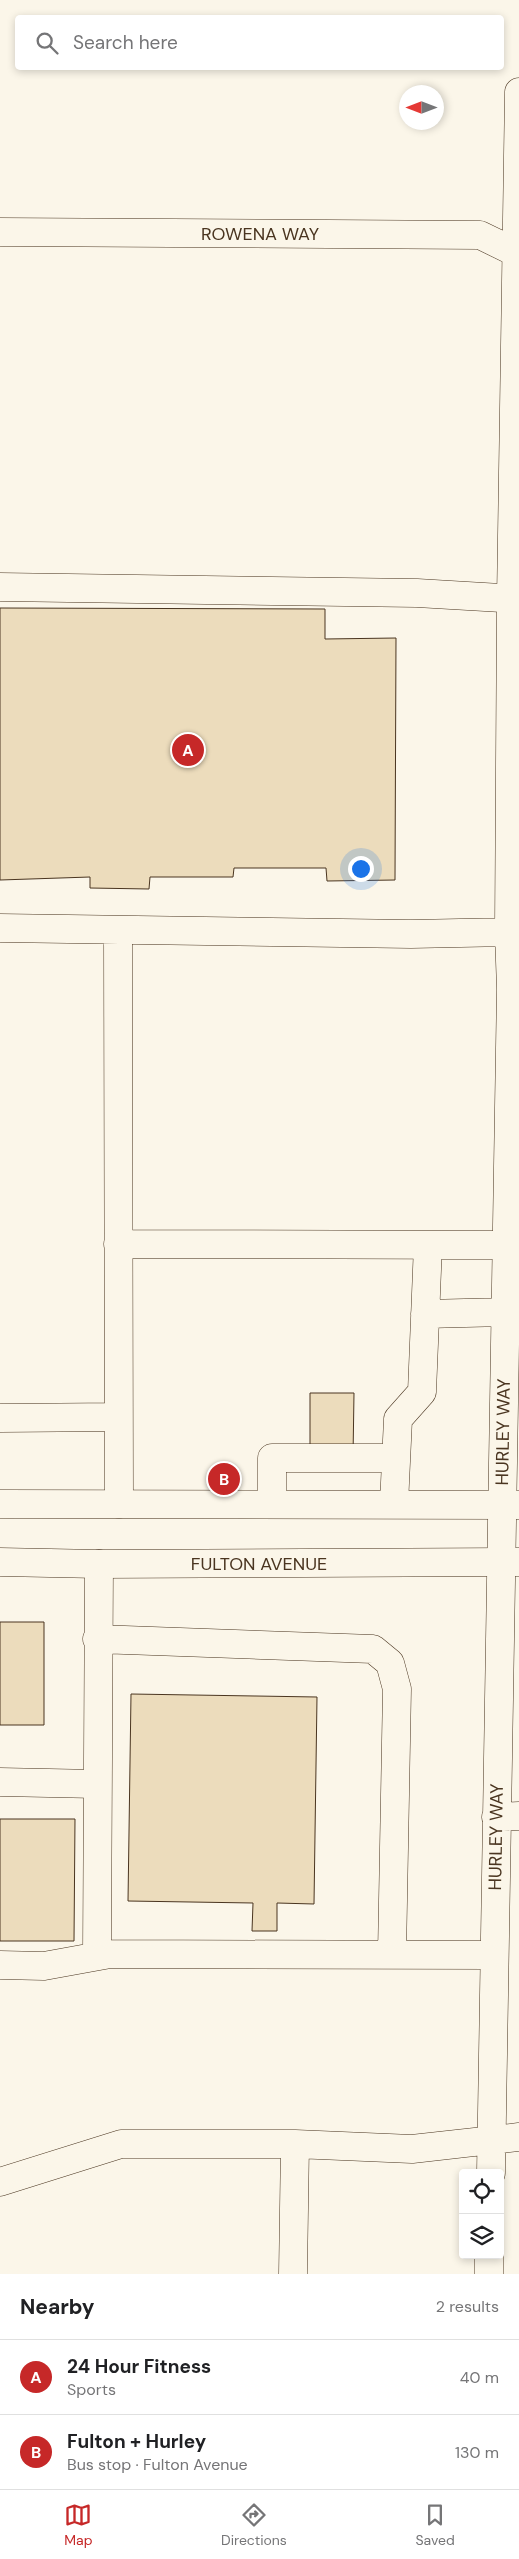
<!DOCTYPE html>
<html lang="en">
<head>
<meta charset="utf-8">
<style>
	body { margin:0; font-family:"DM Sans",sans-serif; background:#f2f2f2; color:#202124 }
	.controls { position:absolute; right:15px; bottom:15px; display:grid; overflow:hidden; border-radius:5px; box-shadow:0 2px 8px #0003 }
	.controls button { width:45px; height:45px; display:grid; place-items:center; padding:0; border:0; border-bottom:1px solid #e0e0e0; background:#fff; color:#202124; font:25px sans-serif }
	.compass { position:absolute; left:399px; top:85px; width:45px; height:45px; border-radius:50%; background:#fff; box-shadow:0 2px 8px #0003; rotate:270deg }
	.you { position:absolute; left:360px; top:868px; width:18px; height:18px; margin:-12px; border:4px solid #fff; border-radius:50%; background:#1a73e8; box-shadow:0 0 0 8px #1a73e833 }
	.badge { display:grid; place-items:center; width:32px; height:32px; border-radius:50%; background:#c62828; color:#fff; font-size:16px; font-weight:700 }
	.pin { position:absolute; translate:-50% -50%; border:2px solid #fff; box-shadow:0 1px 5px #0006 }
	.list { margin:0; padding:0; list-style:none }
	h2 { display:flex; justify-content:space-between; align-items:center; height:65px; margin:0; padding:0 20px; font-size:21px }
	h2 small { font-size:16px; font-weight:400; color:#757577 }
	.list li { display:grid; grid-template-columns:32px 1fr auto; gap:15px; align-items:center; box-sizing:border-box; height:75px; padding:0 20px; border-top:1px solid #e0e0e0 }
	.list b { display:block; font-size:19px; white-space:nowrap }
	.list p { margin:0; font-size:16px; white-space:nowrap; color:#757577 }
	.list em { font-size:16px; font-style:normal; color:#757577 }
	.icon { flex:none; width:28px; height:28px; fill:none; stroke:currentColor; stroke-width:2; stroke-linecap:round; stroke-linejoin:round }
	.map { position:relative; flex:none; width:519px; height:2274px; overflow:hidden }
	.search { position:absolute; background:#fff; box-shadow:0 2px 8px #0003; left:15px; right:15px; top:15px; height:55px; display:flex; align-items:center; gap:12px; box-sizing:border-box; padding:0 18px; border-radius:5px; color:#757577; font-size:19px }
	.sheet { height:215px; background:#fff }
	nav { display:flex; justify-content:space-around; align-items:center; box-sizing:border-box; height:70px; border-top:1px solid #e0e0e0; background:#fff; font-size:14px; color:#757577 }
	nav a { display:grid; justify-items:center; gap:2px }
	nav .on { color:#c62828 }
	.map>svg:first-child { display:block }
	.building { fill:#ecdcbc; stroke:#4a3520 }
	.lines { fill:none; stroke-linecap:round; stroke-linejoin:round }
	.minor-casing { stroke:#4a3520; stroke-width:29 }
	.major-casing { stroke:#4a3520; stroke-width:29 }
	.minor { stroke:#fbf6e9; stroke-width:28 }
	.major { stroke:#fbf6e9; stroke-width:28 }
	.labels { text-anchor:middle; stroke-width:4; stroke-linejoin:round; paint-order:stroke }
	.street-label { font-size:18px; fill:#4a3520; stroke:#fbf6e9 }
</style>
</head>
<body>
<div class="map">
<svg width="519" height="2274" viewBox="0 0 519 2274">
	<rect width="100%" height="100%" fill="#fbf6e9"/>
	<path class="building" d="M0,608L325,609V639L396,638L395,880L327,881L326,868H234L233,877H150L149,889L90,888V877L0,880Z
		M310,1393H354L353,1457H310Z
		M0,1622H44V1725H0Z
		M131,1694L317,1697L314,1904L277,1903V1931H252L253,1903L128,1901Z
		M0,1819H75L74,1941H0Z"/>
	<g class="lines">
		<g class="minor-casing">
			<path id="minor" d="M0,232L480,235L519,254
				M0,587L417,593L519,599
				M0,928L411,934L509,932
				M118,930L119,1504
				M118,1244L507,1245
				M425,1314L505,1312
				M0,1418L118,1417
				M272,1504V1458H396
				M394,1504L398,1419L422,1392L428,1245
				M97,1639L373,1649L390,1663L397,1689L392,1954
				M0,1782L97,1784
				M496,1817L519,1816
				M97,1956L99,1564
				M0,1965L44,1966L110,1954L494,1955
				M491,2173L511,989L509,932L511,599L519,92
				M0,2182L121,2144H295L412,2149L519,2137
				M293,2274L295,2144
				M489,2274V2255"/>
		</g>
		<g class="major-casing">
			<path id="major" d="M0,1504L519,1505
				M0,1562L99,1564L519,1562"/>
		</g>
		<use href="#minor" class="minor"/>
		<use href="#major" class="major"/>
	</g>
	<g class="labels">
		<g class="street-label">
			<text x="260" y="240">ROWENA WAY</text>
			<text transform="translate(503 1432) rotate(-89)" y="6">HURLEY WAY</text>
			<text x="259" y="1570">FULTON AVENUE</text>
			<text transform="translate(496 1837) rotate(-89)" y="6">HURLEY WAY</text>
		</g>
	</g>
</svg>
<div class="controls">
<button><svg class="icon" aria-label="locate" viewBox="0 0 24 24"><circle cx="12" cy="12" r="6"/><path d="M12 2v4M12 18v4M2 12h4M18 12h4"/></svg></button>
<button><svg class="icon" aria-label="layers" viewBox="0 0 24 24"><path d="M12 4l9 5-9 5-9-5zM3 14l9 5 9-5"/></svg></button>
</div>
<svg class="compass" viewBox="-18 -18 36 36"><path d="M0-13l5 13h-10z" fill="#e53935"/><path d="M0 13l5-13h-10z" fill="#757577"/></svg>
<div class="you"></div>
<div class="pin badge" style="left:188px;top:750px">A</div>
<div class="pin badge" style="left:224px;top:1479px">B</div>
<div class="search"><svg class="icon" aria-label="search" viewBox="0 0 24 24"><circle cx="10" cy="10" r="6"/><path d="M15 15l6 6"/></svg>Search here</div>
</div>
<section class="sheet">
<h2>Nearby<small>2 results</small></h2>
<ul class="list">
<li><span class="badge">A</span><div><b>24 Hour Fitness</b><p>Sports</p></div><em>40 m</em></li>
<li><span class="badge">B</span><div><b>Fulton + Hurley</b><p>Bus stop · Fulton Avenue</p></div><em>130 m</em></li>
</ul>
</section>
<nav>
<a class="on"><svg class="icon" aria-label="map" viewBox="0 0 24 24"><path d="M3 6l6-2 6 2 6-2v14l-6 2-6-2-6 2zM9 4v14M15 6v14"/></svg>Map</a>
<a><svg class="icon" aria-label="directions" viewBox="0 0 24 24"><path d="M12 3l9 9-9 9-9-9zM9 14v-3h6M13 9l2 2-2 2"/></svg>Directions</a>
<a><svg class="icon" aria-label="saved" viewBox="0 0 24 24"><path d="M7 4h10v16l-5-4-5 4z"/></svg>Saved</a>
</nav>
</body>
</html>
